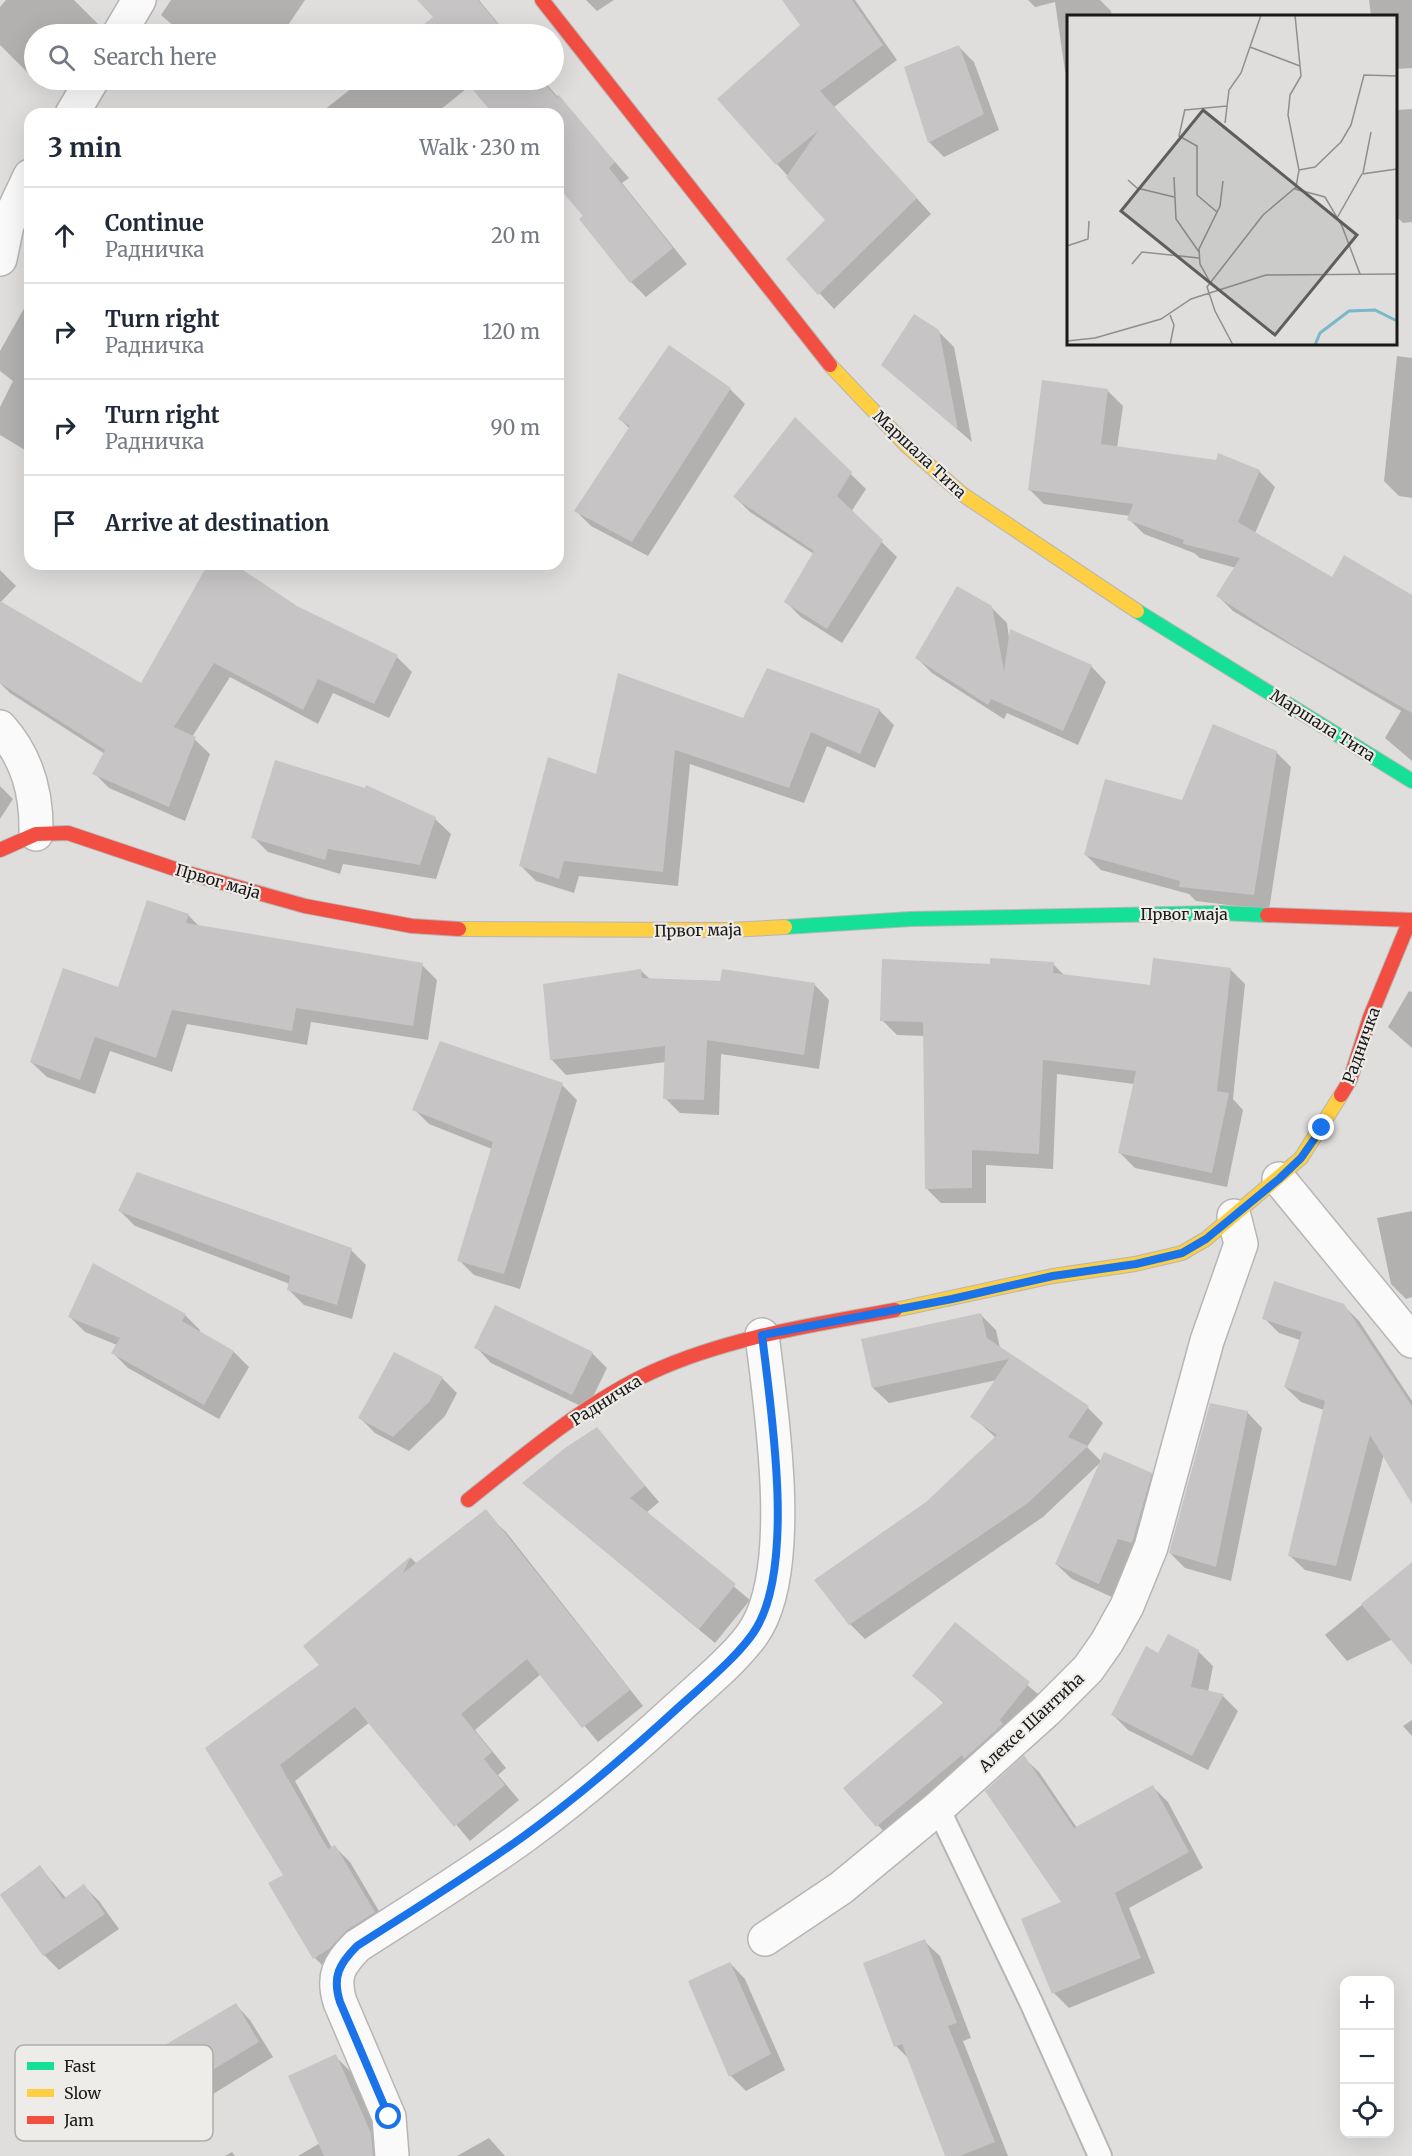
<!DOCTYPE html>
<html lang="en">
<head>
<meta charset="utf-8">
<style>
	body { margin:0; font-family:Merriweather,serif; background:#f6f6f7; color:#1f2937 }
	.controls { position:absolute; right:18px; bottom:18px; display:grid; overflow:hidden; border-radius:12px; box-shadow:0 6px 24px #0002 }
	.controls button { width:54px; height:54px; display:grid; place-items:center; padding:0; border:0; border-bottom:2px solid #e0e1e3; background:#fff; color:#1f2937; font:30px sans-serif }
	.stop { position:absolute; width:18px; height:18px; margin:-14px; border:4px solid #1a73e8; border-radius:50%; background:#fff }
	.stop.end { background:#1a73e8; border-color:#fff; box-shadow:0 2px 6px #0008 }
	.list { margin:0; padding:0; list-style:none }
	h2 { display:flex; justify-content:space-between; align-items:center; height:78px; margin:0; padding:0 24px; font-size:26px }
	h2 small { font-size:20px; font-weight:400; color:#747a83 }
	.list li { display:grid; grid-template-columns:39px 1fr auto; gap:18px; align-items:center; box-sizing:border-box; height:96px; padding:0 24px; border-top:2px solid #e0e1e3 }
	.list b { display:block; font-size:22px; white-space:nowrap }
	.list p { margin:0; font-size:20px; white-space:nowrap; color:#747a83 }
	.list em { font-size:20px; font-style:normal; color:#747a83 }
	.icon { flex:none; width:33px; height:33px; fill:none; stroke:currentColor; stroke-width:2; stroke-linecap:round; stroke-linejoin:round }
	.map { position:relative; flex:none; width:1412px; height:2156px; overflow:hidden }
	.search { position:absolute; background:#fff; box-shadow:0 6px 24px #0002; left:24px; top:24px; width:540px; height:66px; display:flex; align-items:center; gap:15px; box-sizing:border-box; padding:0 21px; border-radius:33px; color:#747a83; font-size:22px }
	.panel { position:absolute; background:#fff; box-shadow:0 6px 24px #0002; left:24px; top:108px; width:540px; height:462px; border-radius:18px }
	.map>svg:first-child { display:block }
	.shadow { fill:#0003 }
	.building { fill:#c6c4c4 }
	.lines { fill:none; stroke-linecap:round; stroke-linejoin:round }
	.lane-casing { stroke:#b7b6b5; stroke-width:26 }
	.street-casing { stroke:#b7b6b5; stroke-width:36 }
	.fast-casing { stroke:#b7b6b5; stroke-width:16 }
	.slow-casing { stroke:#b7b6b5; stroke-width:16 }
	.jam-casing { stroke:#b7b6b5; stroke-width:16 }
	.lane { stroke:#fafafa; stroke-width:22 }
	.street { stroke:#fafafa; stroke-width:33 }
	.fast { stroke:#16e098; stroke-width:14 }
	.slow { stroke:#ffcf43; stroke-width:14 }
	.jam { stroke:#f24e42; stroke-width:14 }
	.route { stroke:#1a73e8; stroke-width:8 }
	.labels { text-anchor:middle; stroke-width:4.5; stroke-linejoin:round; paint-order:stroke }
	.street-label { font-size:16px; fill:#1a1918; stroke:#edece8 }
	.inset-river { fill:none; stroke:#78b8c8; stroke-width:3 }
	.inset-road { fill:none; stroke:#908f8e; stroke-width:1.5 }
	.view { fill:#5f5e5d; fill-opacity:0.15; stroke:#5f5e5d; stroke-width:3 }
	.inset-edge { fill:none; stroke:#1a1918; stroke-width:3 }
	.key { fill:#edece8; stroke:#aeadaa; stroke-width:1.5 }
	.key-label { font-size:16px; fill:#1a1918 }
</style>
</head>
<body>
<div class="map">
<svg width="1412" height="2156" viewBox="0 0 1412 2156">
	<rect width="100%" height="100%" fill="#dfdedc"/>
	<path class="shadow" d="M6,0H74L99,25L91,34H34V79L0,45V7Z
		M171,0H305L282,34H183L161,15Z
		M431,0H479L507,34H418L435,17Z
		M586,0H614L597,11Z
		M784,0H855L897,60L834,107L931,214L834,309L788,259L827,220L777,164L802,25Z
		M1028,0H1100L1111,11L1112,16H1068V74L1065,71L1055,2L1035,7Z
		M1369,0H1412V68L1396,69V16H1371Z
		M959,47L974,62L999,130L944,157L929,142Z
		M35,80H51L44,88Z
		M362,80H543L629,178L622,183L687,264L646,297L631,282L585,216L558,185V114H497L471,85L435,114H319Z
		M1412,109V222L1403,223L1396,216V110Z
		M30,298V453L0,435V407L13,381L0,371V351Z
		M938,331L954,347L972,442L883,365Z
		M1397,356L1412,358V498L1399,496L1384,481Z
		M730,389L745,404L648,556L591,526L576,511L630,429L620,419Z
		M1108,391L1123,406L1117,448L1217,462L1219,455L1259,471L1275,487L1255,533L1412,662V761L1385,738L1401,711L1233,611L1218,596L1236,568L1200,558L1194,553L1144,534L1129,519L1130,516L1044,504L1029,489Z
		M558,406L563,411L558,416Z
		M796,420L866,489L851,512L897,557L842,643L801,617L786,602L814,554L750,512L735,497Z
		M210,564H231L296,607L397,657L412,672L389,718L333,693L318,724L230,677L192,737L210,754L185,821L109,788L94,773L105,754L10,693L0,683V670L141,685Z
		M0,570L16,586L0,603Z
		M991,607L1007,623L1009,638L1091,666L1106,682L1078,745L1007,713L1004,719L932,673L917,658Z
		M879,710L894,725L875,768L827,746L804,803L690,764L678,886L579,876L574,893L536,881L521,866L597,776L744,720Z
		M1276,752L1291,767L1269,910L1196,901L1189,894L1101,870L1086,855Z
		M0,786L13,799L0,819Z
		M435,819L451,834L436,879L343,864L340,874L268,852L253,837Z
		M188,915L199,926L422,965L437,980L428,1040L311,1022L307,1045L187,1024L172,1072L110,1051L95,1094L47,1077L31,1062L119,989Z
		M1053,964L1065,976L1151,986L1230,969L1245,984L1233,1099L1243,1110L1227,1187L1135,1168L1120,1153L1134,1084L1057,1074L1053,1169L986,1165V1203H941L926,1188L925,1036L897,1035L882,1020L991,965Z
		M640,970L650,979L814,984L829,1000L819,1069L721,1054L719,1115L680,1113L665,1098L666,1062L566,1075L551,1059Z
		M1409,991L1412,992V1048L1388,1027Z
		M562,1085L577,1100L520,1289L474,1275L459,1260L492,1149L429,1124L414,1109Z
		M120,1211L351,1250L366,1265L352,1319L304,1305L289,1290L290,1284L135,1226Z
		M1412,1211V1297L1406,1299L1391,1284L1377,1218Z
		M1343,1305L1359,1321L1412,1401V1501L1384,1454L1351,1581L1305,1570L1289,1555L1324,1410L1301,1402L1285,1387L1300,1340L1279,1333L1264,1318Z
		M185,1315L200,1330L199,1332L234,1352L249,1367L219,1419L128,1368L113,1353L117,1345L85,1332L70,1317Z
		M981,1315L996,1330L1000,1348L1088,1408L1103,1423L1087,1447L1101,1461L1151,1474L1166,1490L1114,1598L1072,1579L1056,1564L1101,1462L1043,1517L865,1639L850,1624L927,1504L996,1438L972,1416L997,1380L889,1403L873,1388Z
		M476,1347L592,1353L607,1368L587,1409L491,1363Z
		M442,1378L457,1393L445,1416L409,1451L375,1433L360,1418Z
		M1247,1412L1262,1428L1231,1581L1185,1568L1170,1553Z
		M597,1429L659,1502L646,1513L750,1600L715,1643L524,1483Z
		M490,1517L506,1532L643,1706L598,1742L541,1674L475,1730L506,1768L498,1775L519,1800L470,1841L370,1722L295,1781L332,1848L335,1847L350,1862L389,1928L330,1973L315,1958L270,1884L285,1876L207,1748L322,1665L306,1647L411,1558L417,1564Z
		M1412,1564V1630L1347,1661L1325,1635Z
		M955,1624L1044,1699L892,1841L845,1788L945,1704L914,1676Z
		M1198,1651L1213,1666L1208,1692L1223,1696L1238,1711L1208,1770L1128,1730L1113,1715L1159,1655Z
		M1412,1720V1736L1403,1726Z
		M1024,1758L1039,1772L1077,1828L1153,1787L1168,1802L1203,1868L1129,1908L1155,1973L1069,2008L1054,1993L1063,1903Z
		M40,1867L66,1898L84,1886L99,1901L119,1929L59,1970L44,1955L1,1894Z
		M924,1941L940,1956L971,2038L963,2041L1008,2156H947L909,2059L896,2046Z
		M730,1963L745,1979L785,2070L746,2091L731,2076L690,1982Z
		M235,2004L250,2020L273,2057L200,2102L185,2086L162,2049Z
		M335,2056L350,2071L386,2149V2156H298L320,2143Z
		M489,2138L505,2156H457Z
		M232,2152L235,2156H225Z"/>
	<path class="building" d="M417,0H478L506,34H429L422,26L433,17Z
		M782,0H852L883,45L820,91L917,198L818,295L786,259L825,220L786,177L818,131L776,165L717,99L800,25Z
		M959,45L984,114L928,143L904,67Z
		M465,80H542L558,99V94L615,162L609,168L673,248L630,283L579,219L583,216L558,187V114H493Z
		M914,314L939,330L958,430L881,365Z
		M669,345L731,388L632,542L574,511L630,426L618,419Z
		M1042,380L1108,389L1101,444L1216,460L1218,453L1260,470L1238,522L1332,577L1344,555L1412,595V713L1293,645L1216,596L1240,558L1183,544L1184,540L1127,520L1133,504L1028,490Z
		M795,417L852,472L837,496L883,540L827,629L784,602L814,551L733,497Z
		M208,564H234L297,606L398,655L374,704L318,679L303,710L214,663L174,727L196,737L169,807L92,774L105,750L0,683V601L141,683Z
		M957,586L992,606L1004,671L1010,629L1092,665L1063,731L991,699L988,705L915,658Z
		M767,668L880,709L860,754L811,732L789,788L675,750L663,872L564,861L559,879L519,866L548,757L596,774L618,673L743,718Z
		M1213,724L1277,751L1254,895L1179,887L1180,881L1084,855L1105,779L1182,800Z
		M275,760L365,788L366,785L436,817L420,865L328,849L325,860L251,838Z
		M147,900L189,914L186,923L423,963L413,1026L296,1008L292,1031L172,1010L156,1058L95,1037L80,1080L30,1062L63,968L118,987Z
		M990,958L1054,962L1053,973L1150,985L1153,958L1231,968L1217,1091L1229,1093L1212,1173L1118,1153L1136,1071L1043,1060L1039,1154L972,1150V1188L925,1189L923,1022L880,1021L882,959L990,964Z
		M641,969L642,978L720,981L722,969L815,983L804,1055L707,1040L704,1100L663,1099L665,1046L550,1060L543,984Z
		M440,1041L563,1083L504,1274L457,1261L493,1142L412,1110Z
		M137,1172L352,1248L337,1305L287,1290L290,1276L118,1211Z
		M93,1263L186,1314L182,1321L234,1351L204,1405L111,1353L120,1338L68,1317Z
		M1274,1281L1344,1304L1412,1406V1504L1370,1435L1336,1566L1288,1556L1325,1401L1284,1387L1302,1332L1262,1319Z
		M495,1305L593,1352L572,1395L474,1348Z
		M981,1313L987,1338L1089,1406L1068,1437L1088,1446L1028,1503L849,1625L814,1580L926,1502L997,1435L970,1417L1009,1359L872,1388L861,1339Z
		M394,1352L443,1377L430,1401L393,1437L358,1418Z
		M1210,1403L1248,1411L1216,1567L1169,1553Z
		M597,1427L645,1486L630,1498L736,1584L699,1629L522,1483L565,1448Z
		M1104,1452L1152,1473L1132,1543L1118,1539L1099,1584L1055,1564Z
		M486,1509L630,1690L582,1728L527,1659L461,1714L492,1752L484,1759L505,1785L454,1827L355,1707L280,1765L328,1849L335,1845L375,1912L347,1930L329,1949L313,1959L268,1883L283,1875L205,1748L319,1665L303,1646L411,1556L403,1573Z
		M1412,1562V1665L1361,1604Z
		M955,1622L1030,1682L1000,1720L1003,1724L964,1759L962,1755L876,1827L843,1788L944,1702L912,1676Z
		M1168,1634L1199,1650L1191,1687L1224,1694L1192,1756L1111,1715L1146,1646L1158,1653Z
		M1024,1755L1074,1828L1153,1785L1189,1852L1115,1893L1141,1958L1052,1994L1021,1919L1061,1902L985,1791Z
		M40,1865L63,1899L84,1884L105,1914L43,1956L0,1895Z
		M925,1939L957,2023L948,2026L995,2142L960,2156H945L902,2044L894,2047L863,1963Z
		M730,1962L771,2054L729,2077L688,1981Z
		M236,2003L259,2042L184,2087L160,2048Z
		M336,2054L371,2133L373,2156H324L288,2076Z"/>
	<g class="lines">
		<g class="lane-casing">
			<path id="lane" d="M938,1808L1031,2002L1100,2156"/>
		</g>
		<g class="street-casing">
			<path id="street" d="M119,34L139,0
				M72,114L92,80
				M0,259L7,225L30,176
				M0,727C28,758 37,794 36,834
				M1279,1179L1412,1341
				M765,1939L841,1888L938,1808L1047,1710L1088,1669L1107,1642L1127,1606L1151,1547L1207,1341L1241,1244L1234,1216
				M392,2156L389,2117L340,2002C332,1976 339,1964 357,1946C413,1910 470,1875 524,1836C579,1796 631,1751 681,1705C703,1685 743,1652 757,1627C795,1561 771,1409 762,1335"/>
		</g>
		<g class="fast-casing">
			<path id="fast" d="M1137,611L1412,781
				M785,927L911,919L1220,913L1267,915"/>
		</g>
		<g class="slow-casing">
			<path id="slow" d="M830,365L907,446L962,494L1137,611
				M459,929L730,930L785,927
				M895,1310L1053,1276L1135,1264L1182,1253L1206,1239L1301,1158L1341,1095"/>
		</g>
		<g class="jam-casing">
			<path id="jam" d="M542,0L830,365
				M0,850L36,834L68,833L184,872L305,906L412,926L459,929
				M1267,915L1412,920
				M1341,1095L1350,1080L1370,1017L1410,920
				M468,1500C523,1456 588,1401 652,1372C729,1337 813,1325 895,1310"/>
		</g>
		<use href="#lane" class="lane"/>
		<use href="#street" class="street"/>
		<use href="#fast" class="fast"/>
		<use href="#slow" class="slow"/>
		<use href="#jam" class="jam"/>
	</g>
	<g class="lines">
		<path class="route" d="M389,2117L340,2002C332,1977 339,1964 357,1946C413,1910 470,1875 524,1836C579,1796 631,1751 681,1705C703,1685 743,1652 757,1627C795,1561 771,1410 762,1335L952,1299L1053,1276L1136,1264L1182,1253L1206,1239L1279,1179L1301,1158L1322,1128"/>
	</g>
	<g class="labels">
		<g class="street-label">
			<text transform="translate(920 454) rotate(43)" y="6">Маршала Тита</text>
			<text transform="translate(1323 725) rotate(32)" y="6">Маршала Тита</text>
			<text transform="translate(218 881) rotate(16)" y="6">Првог маја</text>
			<text x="1184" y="920">Првог маја</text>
			<text transform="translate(698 930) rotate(-1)" y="6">Првог маја</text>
			<text transform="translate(1361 1045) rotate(-70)" y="6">Радничка</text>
			<text transform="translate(606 1400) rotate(-32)" y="6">Радничка</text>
			<text transform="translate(1031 1722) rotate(-43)" y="6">Алексе Шантића</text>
		</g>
	</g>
	<g transform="translate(1067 15)">
		<rect width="330" height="330" fill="#dfdedc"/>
		<path class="inset-river" d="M248,330L253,318L282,296L308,295L330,306"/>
		<path class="inset-road" d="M183,32L233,51M118,94L112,121L130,131V180L150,197M118,95L160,91M158,108L162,75L174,58L194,0M232,155L248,152L274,127L284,110L297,60L330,61M296,158L304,117M107,162L109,204L132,237M61,165L70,173L107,182M228,174L258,182L275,211L293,259M270,203L295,159L330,154M0,231L21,224L22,206M65,249L75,237L132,243M143,267L133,249L132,234L153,191L156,166M103,300L107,310L103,330M0,326L28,323L94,304L124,284L199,260L330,259M166,330L148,296L140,272L196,200L229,172L232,155L221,100L223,80L234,61L228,0"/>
		<path class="view" d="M136,95L290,220L208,320L54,196Z"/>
		<rect width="330" height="330" class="inset-edge"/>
	</g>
	<rect x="15" y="2045" width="198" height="96" rx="9" class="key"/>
	<rect x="27" y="2062" width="27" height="8" fill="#16e098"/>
	<rect x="27" y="2089" width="27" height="8" fill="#ffcf43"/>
	<rect x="27" y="2116" width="27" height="8" fill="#f24e42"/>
	<g class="key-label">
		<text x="64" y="2072">Fast</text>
		<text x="64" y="2099">Slow</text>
		<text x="64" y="2126">Jam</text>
	</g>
</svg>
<div class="controls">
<button>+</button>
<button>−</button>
<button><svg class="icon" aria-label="locate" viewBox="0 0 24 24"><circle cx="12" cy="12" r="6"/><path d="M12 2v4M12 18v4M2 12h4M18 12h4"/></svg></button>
</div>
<div class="stop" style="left:389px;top:2117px"></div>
<div class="stop end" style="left:1322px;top:1128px"></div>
<div class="search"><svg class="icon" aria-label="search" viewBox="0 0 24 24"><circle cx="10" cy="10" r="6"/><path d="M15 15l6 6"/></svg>Search here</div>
<section class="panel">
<h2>3 min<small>Walk · 230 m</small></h2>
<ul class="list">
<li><svg class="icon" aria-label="ahead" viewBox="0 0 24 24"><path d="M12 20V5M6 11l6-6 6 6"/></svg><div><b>Continue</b><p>Радничка</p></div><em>20 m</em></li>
<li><svg class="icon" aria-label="right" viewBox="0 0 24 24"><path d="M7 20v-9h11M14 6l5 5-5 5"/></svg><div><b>Turn right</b><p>Радничка</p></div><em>120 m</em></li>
<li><svg class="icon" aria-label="right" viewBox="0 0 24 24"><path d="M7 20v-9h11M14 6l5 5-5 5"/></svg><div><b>Turn right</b><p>Радничка</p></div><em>90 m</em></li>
<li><svg class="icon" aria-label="arrive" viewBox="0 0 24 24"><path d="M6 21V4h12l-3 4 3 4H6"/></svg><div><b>Arrive at destination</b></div></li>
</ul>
</section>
</div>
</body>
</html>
